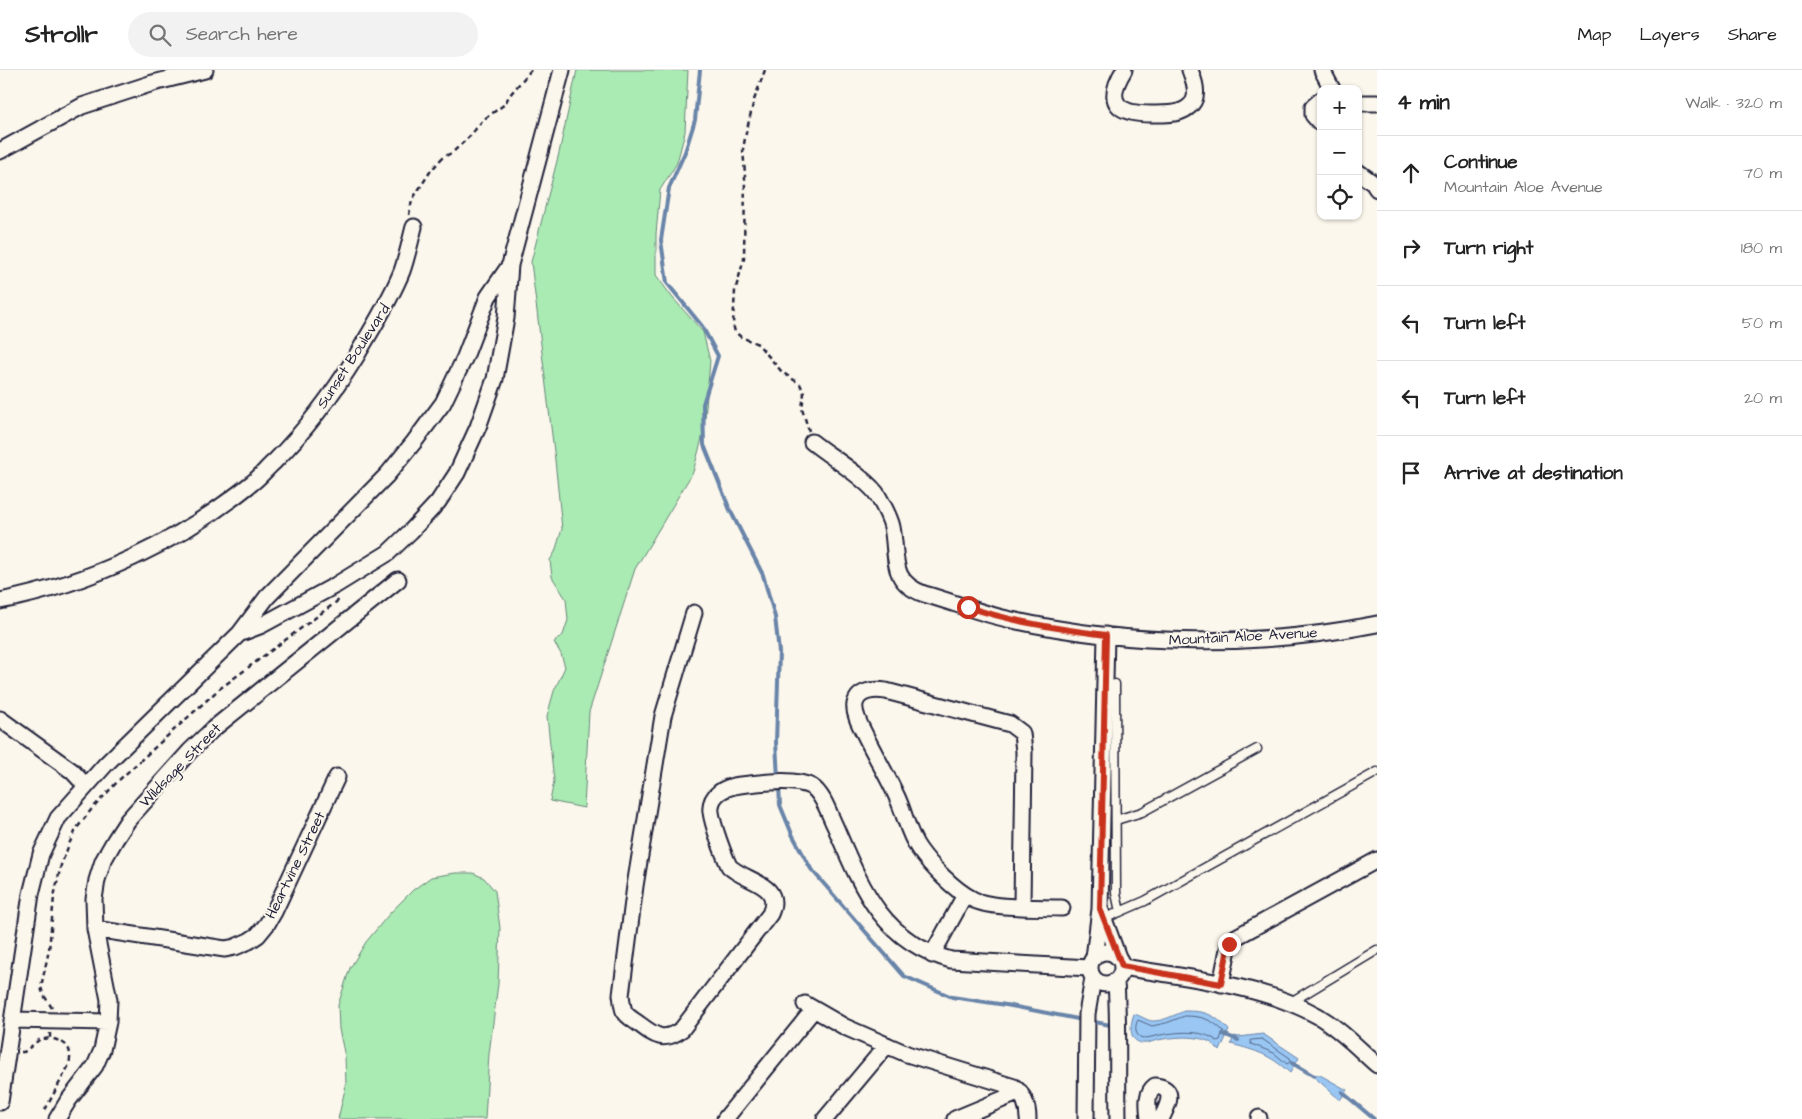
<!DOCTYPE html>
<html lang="en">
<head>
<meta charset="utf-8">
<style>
	body { margin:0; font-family:"Architects Daughter",sans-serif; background:#f2f2f2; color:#222 }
	.controls { position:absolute; right:15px; top:15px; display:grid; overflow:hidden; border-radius:10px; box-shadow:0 1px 4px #0004 }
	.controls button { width:45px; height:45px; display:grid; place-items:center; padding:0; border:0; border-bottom:1px solid #e0e0e0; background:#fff; color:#222; font:25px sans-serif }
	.stop { position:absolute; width:15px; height:15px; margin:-11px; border:4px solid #c8321e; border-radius:50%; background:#fff }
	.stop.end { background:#c8321e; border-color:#fff; box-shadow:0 1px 5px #0008 }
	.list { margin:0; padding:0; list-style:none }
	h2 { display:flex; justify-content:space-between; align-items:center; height:65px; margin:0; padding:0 20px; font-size:21px }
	h2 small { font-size:16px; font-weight:400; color:#767676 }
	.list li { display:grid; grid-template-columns:32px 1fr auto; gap:15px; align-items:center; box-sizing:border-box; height:75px; padding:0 20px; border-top:1px solid #e0e0e0 }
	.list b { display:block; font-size:19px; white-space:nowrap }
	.list p { margin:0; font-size:16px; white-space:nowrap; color:#767676 }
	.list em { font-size:16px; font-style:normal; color:#767676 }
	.icon { flex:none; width:28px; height:28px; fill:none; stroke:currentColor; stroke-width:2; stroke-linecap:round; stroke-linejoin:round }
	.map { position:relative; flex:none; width:1377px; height:1049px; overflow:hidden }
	header { display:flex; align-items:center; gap:30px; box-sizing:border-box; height:70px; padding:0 25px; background:#fff; border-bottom:1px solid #e0e0e0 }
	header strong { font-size:24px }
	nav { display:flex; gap:28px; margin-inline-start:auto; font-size:18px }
	.search { width:350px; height:45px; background:#f2f2f2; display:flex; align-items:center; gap:12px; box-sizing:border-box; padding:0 18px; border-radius:28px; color:#767676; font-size:19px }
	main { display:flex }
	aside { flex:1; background:#fff }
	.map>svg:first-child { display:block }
	.green { fill:#aaeab3; stroke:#668677 }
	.water { fill:#99c6f3; stroke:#6984a9 }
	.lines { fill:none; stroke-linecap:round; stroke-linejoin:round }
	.shore { stroke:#526485; stroke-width:1 }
	.stream { stroke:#6984a9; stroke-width:4 }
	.service-casing { stroke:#22223b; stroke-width:11 }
	.minor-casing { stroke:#22223b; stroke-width:19 }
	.path { stroke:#22223b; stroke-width:2.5; stroke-dasharray:5 4; stroke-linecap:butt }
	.service { stroke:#fbf7ec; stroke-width:8 }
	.minor { stroke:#fbf7ec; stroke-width:15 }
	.route { stroke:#c8321e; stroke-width:6 }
	.labels { text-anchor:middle; stroke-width:4; stroke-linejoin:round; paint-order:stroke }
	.street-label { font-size:15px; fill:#22223b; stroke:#fbf7ec }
</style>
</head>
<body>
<header>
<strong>Strollr</strong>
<div class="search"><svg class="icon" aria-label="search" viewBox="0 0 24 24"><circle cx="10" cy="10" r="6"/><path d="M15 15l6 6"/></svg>Search here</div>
<nav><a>Map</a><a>Layers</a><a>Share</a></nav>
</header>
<main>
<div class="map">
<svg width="1377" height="1049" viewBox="0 0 1377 1049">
	<rect width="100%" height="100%" fill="#fbf7ec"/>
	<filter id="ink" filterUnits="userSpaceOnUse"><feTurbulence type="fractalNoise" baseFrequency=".02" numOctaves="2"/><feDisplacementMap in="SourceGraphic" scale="10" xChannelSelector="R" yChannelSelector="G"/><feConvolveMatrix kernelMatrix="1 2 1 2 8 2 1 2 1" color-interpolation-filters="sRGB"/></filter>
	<g filter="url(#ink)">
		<path class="green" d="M577,0H688L685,62L677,93L660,120L656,164V205L672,227L703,262L710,291L704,361L693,402L635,499L589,642L584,738L550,731L554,711L547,646L554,621L565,597L561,584L554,572L563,565L568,550L566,529L552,507L550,490L555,482L562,459L555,390L531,192L559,83Z
			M455,803H473L484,808L495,821L500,858L498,914L489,984L485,1049H338L346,1015L345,987L339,959L338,935L350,898L366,872L390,843L413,820L431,807Z"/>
		<path class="water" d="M1184,941C1206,941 1214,944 1229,960L1220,981C1217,978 1213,973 1208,971C1193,965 1174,967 1158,970C1153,971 1147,974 1142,973C1128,971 1130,954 1134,944C1140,945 1147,951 1153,951C1163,951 1175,945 1184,941Z
			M1263,964L1299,988L1290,1003C1269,984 1257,981 1231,974L1234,966L1239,967Z
			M1311,1004L1320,1005L1347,1020L1340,1030Z"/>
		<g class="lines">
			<path class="shore" d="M1185,946C1201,946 1212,949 1223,961L1220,970L1217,971C1202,959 1178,962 1160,965C1155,966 1149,968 1144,968C1135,968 1134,956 1138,950L1152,956L1166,953Z
				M1252,970L1262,969L1290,988L1291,991L1287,994L1274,983L1251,974L1250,971Z"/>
			<path class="stream" d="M700,0L695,50L685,82L669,118L661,170L667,213L702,256L718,286L703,334L704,375L730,440L763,505L775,547L779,582L776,672L778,709
				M779,716L780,735L792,764L811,799L904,906L952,927L1006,935L1083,950
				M1090,951L1115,956
				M1223,964L1238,970
				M1292,993L1314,1006
				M1342,1022L1374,1049"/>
			<g class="service-casing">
				<path id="service" d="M1115,614L1116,823L1120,842
					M1116,750L1142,742L1257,679
					M1101,850L1145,831L1377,702
					M1291,932L1377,880"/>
			</g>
			<g class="minor-casing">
				<path id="minor" d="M1124,0C1102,36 1122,45 1156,44C1163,44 1172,44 1179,42C1186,40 1194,34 1195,27C1197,18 1193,8 1190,0
					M1322,0L1332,19
					M1321,30L1313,37V45L1321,54
					M1358,33H1377
					M0,81L82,36L153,13L205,0
					M1358,102L1373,113L1377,119
					M812,372C828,385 869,410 878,426C883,435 890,447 892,457C898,488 889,511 924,524C953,532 982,544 1012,550C1130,576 1258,578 1377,554
					M0,531C92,513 179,472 252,413C260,407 266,399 274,392C306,360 333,324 357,285C373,257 390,231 402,201C407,187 410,172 414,157
					M694,543L663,646L635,816L621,925C622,930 622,936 624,941C627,947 634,950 639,954C655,966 664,973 682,959L770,844C784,813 744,812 729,796C723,783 713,756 711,742C709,724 725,717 740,715C759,713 795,707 812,717C823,724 829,744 835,756C861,816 881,871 951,890L1089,898
					M241,563L262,555L336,515L388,483L411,461L438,432L457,403L478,357L495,309L506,248L510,195L562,0
					M0,649L72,701L86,716
					M1022,836L1024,682L1022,663L1010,654L886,621C875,619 858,620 855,634C853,645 863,660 867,669C877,689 888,707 897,727C905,744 908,764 919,779C931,796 953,819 972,829C990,839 1039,837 1062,838
					M1101,841L1118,887
					M95,859L225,879L235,877L249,871L258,865L267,854L274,842L337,707
					M1090 898a16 16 0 1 1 32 0a16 16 0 1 1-32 0Z
					M932,885L965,825
					M1094,888L1100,839L1106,565
					M1122,897C1184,907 1263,915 1318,946C1340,959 1358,978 1377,995
					M1116,911C1119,957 1117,1003 1118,1049
					M1221,914L1229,874L1236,867L1377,790
					M805,934L845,957L907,984L1014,1017C1024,1025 1028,1036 1028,1049
					M12,950L108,952
					M0,1032L31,824L41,784L58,748L106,694L240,563L267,527L387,405L414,372L443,333L465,287L488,227L510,195
					M57,1049L68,1031L95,996L102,980L108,952L109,930L95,859L94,829L97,810L103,791L115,770L128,750L190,681L213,659L398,510
					M725,1049L814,939
					M825,1049L887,975
					M955,1049L1020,1022
					M1086,1049L1087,944L1093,908
					M1149,1049C1148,1038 1145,1023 1155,1016C1178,1018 1167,1037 1161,1049
					M1259,1049V1048"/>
			</g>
			<path class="path" d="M765,0L754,30L746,63L743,79L745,104L744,189L735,221L733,254L735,262L741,267L758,274L782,302L800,314L804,323L802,339L809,361
				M409,145L412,130L430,102L442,88L453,82L470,66L483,50L505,34L509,26L531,0
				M52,938L43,924L41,917L49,880L54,827L61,795L70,772L77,758L91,740L119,710L218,620L339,530
				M21,982H24L39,970L50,968
				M45,1040L69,995C73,977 66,972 50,968V963"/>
			<use href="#service" class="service"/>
			<use href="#minor" class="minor"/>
		</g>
	</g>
	<g class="lines" filter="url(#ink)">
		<path class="route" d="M968,537C1013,552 1059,559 1106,565L1100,839L1122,896L1221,914L1229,874"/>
	</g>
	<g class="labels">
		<g class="street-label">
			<text transform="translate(353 286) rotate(-57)" y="5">Sunset Boulevard</text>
			<text transform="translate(1243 566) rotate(-3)" y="5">Mountain Aloe Avenue</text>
			<text transform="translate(180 695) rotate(-46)" y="5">Wildsage Street</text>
			<text transform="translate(295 795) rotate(-64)" y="5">Heartvine Street</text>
		</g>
	</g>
</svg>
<div class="controls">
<button>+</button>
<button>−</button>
<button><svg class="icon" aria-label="locate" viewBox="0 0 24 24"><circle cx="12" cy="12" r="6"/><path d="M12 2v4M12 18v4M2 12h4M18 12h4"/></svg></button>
</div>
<div class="stop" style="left:968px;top:537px"></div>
<div class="stop end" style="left:1229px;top:874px"></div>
</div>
<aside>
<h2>4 min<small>Walk · 320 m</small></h2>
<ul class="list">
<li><svg class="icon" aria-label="ahead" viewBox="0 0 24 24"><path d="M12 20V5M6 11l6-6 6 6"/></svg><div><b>Continue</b><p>Mountain Aloe Avenue</p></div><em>70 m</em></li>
<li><svg class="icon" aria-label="right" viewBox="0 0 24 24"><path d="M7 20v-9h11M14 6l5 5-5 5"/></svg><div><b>Turn right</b></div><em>180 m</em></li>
<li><svg class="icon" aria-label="left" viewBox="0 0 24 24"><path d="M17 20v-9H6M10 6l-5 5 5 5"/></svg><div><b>Turn left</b></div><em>50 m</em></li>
<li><svg class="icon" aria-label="left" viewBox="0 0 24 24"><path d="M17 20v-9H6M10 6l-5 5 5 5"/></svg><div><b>Turn left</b></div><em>20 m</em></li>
<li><svg class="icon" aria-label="arrive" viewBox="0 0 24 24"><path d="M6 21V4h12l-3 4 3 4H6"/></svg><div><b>Arrive at destination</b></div></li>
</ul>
</aside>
</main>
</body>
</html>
